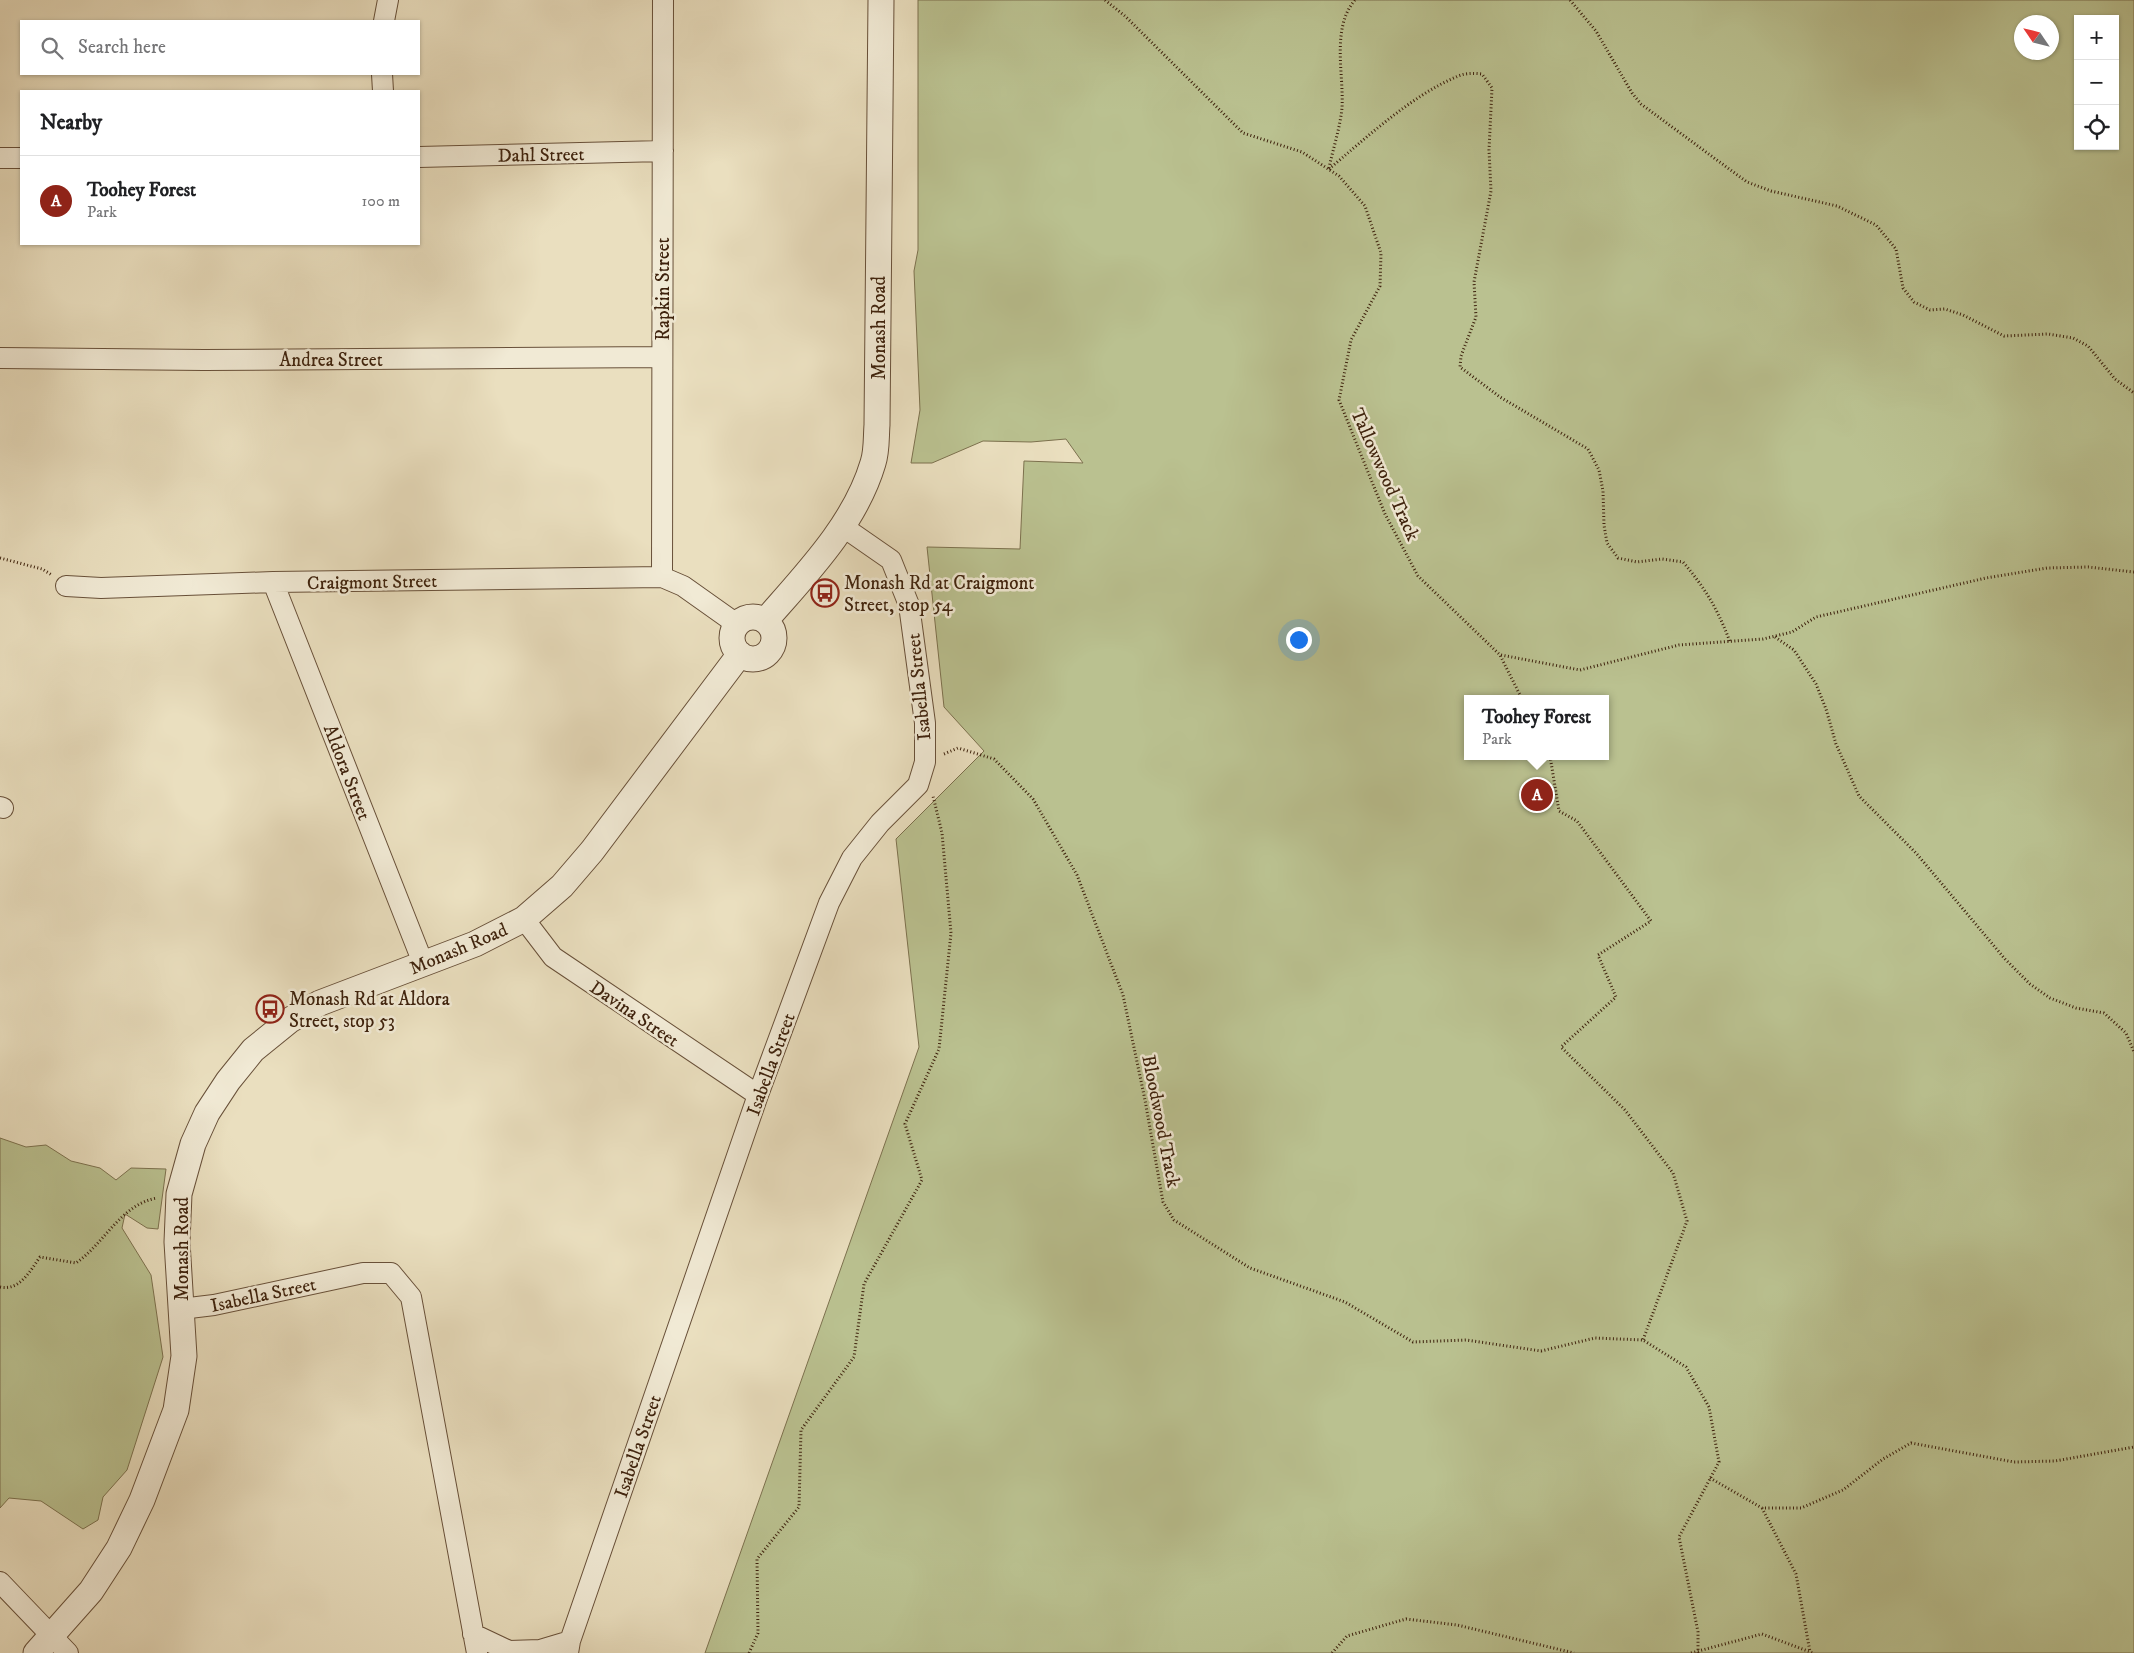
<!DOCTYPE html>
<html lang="en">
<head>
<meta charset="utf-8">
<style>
	body { margin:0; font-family:"IM FELL DW Pica",serif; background:#f2f2f2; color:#202124 }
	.controls { position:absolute; right:15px; top:15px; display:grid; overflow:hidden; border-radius:0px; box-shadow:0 1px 4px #0004 }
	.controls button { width:45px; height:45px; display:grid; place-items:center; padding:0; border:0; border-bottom:1px solid #e0e0e0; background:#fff; color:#202124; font:25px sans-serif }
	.compass { position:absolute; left:2014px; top:15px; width:45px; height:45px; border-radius:50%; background:#fff; box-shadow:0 1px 4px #0004; rotate:305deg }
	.you { position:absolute; left:1298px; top:639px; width:18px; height:18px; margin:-12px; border:4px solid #fff; border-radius:50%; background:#1a73e8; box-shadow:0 0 0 8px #1a73e833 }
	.badge { display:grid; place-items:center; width:32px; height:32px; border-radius:50%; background:#8f2418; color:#fff; font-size:16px; font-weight:700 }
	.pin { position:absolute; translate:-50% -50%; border:2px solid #fff; box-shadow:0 1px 5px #0006 }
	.popup { position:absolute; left:1464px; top:695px; width:145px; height:65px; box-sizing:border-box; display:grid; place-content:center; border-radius:0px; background:#fff; filter:drop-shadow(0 1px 4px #0005); font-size:16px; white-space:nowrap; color:#757577 }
	.popup b { font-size:19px; color:#202124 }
	.popup::after { content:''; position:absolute; left:50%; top:100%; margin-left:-10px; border:10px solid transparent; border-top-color:#fff }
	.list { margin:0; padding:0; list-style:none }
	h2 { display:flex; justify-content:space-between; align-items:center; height:65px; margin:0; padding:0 20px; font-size:21px }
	h2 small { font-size:16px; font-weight:400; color:#757577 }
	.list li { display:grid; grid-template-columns:32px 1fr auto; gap:15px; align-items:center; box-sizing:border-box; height:90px; padding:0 20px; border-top:1px solid #e0e0e0 }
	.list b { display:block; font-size:19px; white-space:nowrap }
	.list p { margin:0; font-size:16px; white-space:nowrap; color:#757577 }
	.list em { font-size:16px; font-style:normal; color:#757577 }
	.icon { flex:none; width:28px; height:28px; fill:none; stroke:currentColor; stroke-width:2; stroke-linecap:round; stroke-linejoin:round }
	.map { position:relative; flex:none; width:2134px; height:1653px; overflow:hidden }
	.search { position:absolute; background:#fff; box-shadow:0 1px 4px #0004; left:20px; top:20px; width:400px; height:55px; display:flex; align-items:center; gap:12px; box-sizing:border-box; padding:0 18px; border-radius:0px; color:#757577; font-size:19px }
	.panel { position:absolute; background:#fff; box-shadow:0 1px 4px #0004; left:20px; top:90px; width:400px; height:155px; border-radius:0px }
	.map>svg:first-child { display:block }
	.green { fill:#bac190; stroke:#7c714e; fill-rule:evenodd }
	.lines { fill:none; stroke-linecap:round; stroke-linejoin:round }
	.minor-casing { stroke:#685039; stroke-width:22 }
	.tertiary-casing { stroke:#685039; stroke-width:27 }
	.path { stroke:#3d210c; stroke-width:3; stroke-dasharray:1 2.5; stroke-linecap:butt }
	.minor { stroke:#f1ead5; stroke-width:20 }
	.tertiary { stroke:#f1ead5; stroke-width:25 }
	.labels { text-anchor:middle; stroke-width:5; stroke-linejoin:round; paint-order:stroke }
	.street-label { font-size:19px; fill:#3d210c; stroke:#f1ead5 }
	.poi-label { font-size:19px; fill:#3d210c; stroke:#f1ead5; text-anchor:start }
</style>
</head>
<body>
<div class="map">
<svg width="2134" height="1653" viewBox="0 0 2134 1653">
	<rect width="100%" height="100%" fill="#eadfbf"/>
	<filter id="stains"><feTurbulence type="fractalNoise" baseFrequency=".004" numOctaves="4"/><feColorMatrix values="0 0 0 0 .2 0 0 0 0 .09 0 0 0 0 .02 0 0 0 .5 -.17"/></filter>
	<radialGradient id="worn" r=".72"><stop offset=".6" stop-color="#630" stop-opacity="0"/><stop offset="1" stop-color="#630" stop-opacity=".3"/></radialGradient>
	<path class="green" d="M918,0H2134V1653H705L919,1047L896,839L984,751L944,707L927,547L1020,549L1024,461L1083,463L1066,439L1031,442L983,441L932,463H911L920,410L914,271L918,250ZM2078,19H2115V146H2078ZM2022,22H2052V52H2022ZM1468,699H1606V756H1468Z
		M0,1138L26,1147L46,1145L71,1161L100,1168L116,1180L131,1168L166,1169L158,1229L147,1228L125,1214L122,1228L151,1275L163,1357L127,1470L103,1497L98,1520L83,1529L41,1501L9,1498L0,1508Z"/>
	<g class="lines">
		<g class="minor-casing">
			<path id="minor" d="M384,21L388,0
				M382,74L383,91
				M419,157L663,151
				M0,158H21
				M0,358L204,360L662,357
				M662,577L663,0
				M273,582L423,963
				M66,586L101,588L273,582L662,577L683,586L738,625
				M0,807L3,808
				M524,919L553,957L758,1095
				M181,1309L214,1305L363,1273H391L411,1297L477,1653
				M0,1582L68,1653
				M473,1634L509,1651L540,1650L570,1641
				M568,1653L570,1641L758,1095L829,903L852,858L880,823L918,785L925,762V723L909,605L891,560L842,526"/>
		</g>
		<g class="tertiary-casing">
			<path id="tertiary" d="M732 638a21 21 0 1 1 42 0a21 21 0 1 1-42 0Z
				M765,621C806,574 855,524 873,463C877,451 876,437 877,425L881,0
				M36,1653L91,1591L119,1548L142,1500L176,1410L184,1356L177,1242L179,1194L193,1144L207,1113L228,1081L253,1050L290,1020L320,1003L475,944L524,919L562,886L592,851L740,654"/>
		</g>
		<path class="path" d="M1105,0L1125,16L1243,133L1302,152L1339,176L1365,206L1381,253L1380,286L1351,340L1339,400L1385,514L1418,576L1500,655L1522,699
			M1570,0L1596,31L1632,93L1641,104L1710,155L1747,182L1771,191L1837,206L1876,225L1896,249L1903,288L1914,302L1930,310L1945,309L1963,315L2004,336L2048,334L2073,338L2088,346L2115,379L2134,393
			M1329,168C1333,149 1340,128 1342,108C1344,74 1331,28 1355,0
			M1329,169C1366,138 1411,96 1456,77C1464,73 1473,73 1482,74L1492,88L1489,150L1491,191L1474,282L1476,317L1461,356L1460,367L1500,397L1588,449L1599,470L1603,491L1604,525L1607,543L1618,558L1637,562L1662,559L1683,562C1706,589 1718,610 1730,642
			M0,558L42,569L52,575
			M1775,637L1794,650L1816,684L1826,709L1836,744L1859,796L1916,853L2005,959L2030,984L2050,998L2076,1008L2104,1013L2126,1033L2134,1052
			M1501,655L1580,670L1679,645L1763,639L1792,632L1816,617L1986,578L2047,568L2088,567L2134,572
			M944,754L958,748L994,759L1033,799L1077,875L1123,995L1145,1100L1163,1202L1174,1220L1250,1268L1345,1302L1413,1342L1466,1340L1541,1351L1595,1338L1643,1340L1686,1367L1709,1407L1719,1462L1679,1537L1698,1632V1653
			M1550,756L1559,811L1577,821L1651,921L1598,955L1616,997L1561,1047L1625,1110L1673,1173L1687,1221L1643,1340
			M0,1287C20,1291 30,1271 40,1257L76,1263C104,1244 121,1204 157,1198
			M1710,1478L1762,1508H1801L1843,1490L1883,1459L1911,1443L2014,1462L2055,1461L2134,1447
			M1762,1508L1796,1574L1810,1652
			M749,1653L758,1633L757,1559L799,1507L801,1430L854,1357L864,1284L922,1180L905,1124L939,1049L951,933L942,833L933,796
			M1332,1653L1347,1636L1406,1619L1457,1625L1574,1653
			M1691,1653L1762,1634L1813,1653"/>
		<use href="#minor" class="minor"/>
		<use href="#tertiary" class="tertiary"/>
	</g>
	<defs>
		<g id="bus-ring" transform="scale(1.4375)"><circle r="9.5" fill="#f1ead5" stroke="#8f2418" stroke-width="1.5"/><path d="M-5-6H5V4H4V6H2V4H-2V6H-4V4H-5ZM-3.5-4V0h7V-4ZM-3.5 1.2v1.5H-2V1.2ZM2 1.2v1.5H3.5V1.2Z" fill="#8f2418"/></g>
	</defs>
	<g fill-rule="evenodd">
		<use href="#bus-ring" x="825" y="593"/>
		<use href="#bus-ring" x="270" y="1009"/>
	</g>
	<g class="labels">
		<g class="street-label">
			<text transform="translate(541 154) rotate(-1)" y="7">Dahl Street</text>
			<text transform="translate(662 289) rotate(-90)" y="7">Rapkin Street</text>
			<text transform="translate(878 328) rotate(-90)" y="7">Monash Road</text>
			<text x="331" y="366">Andrea Street</text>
			<text transform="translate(1386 474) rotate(66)" y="7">Tallowwood Track</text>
			<text transform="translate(372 581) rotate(-1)" y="7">Craigmont Street</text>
			<text transform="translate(918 687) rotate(-96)" y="7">Isabella Street</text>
			<text transform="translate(348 772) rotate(69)" y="7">Aldora Street</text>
			<text transform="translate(458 948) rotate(-23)" y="7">Monash Road</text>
			<text transform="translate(635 1013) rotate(34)" y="7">Davina Street</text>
			<text transform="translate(770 1064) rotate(-70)" y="7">Isabella Street</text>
			<text transform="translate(1162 1121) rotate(79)" y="7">Bloodwood Track</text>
			<text transform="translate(181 1249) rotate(-90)" y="7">Monash Road</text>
			<text transform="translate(263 1294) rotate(-12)" y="7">Isabella Street</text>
			<text transform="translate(637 1446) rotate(-71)" y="7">Isabella Street</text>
		</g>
		<g class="poi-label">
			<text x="844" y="589">Monash Rd at Craigmont<tspan x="844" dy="22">Street, stop 54</tspan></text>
			<text x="289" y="1005">Monash Rd at Aldora<tspan x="289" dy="22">Street, stop 53</tspan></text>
		</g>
	</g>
	<rect width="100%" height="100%" filter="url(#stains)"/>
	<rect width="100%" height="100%" fill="url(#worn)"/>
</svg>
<div class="controls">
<button>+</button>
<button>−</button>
<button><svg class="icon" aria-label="locate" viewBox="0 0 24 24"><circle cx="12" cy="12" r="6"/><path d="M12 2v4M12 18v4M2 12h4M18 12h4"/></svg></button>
</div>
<svg class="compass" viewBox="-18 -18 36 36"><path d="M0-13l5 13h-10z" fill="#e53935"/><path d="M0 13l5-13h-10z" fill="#757577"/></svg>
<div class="you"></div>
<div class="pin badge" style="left:1537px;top:795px">A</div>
<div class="popup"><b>Toohey Forest</b>Park</div>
<div class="search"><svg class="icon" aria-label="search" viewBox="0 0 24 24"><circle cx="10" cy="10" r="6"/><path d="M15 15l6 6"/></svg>Search here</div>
<section class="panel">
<h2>Nearby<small></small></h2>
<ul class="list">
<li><span class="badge">A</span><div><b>Toohey Forest</b><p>Park</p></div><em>100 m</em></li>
</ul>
</section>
</div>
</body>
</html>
